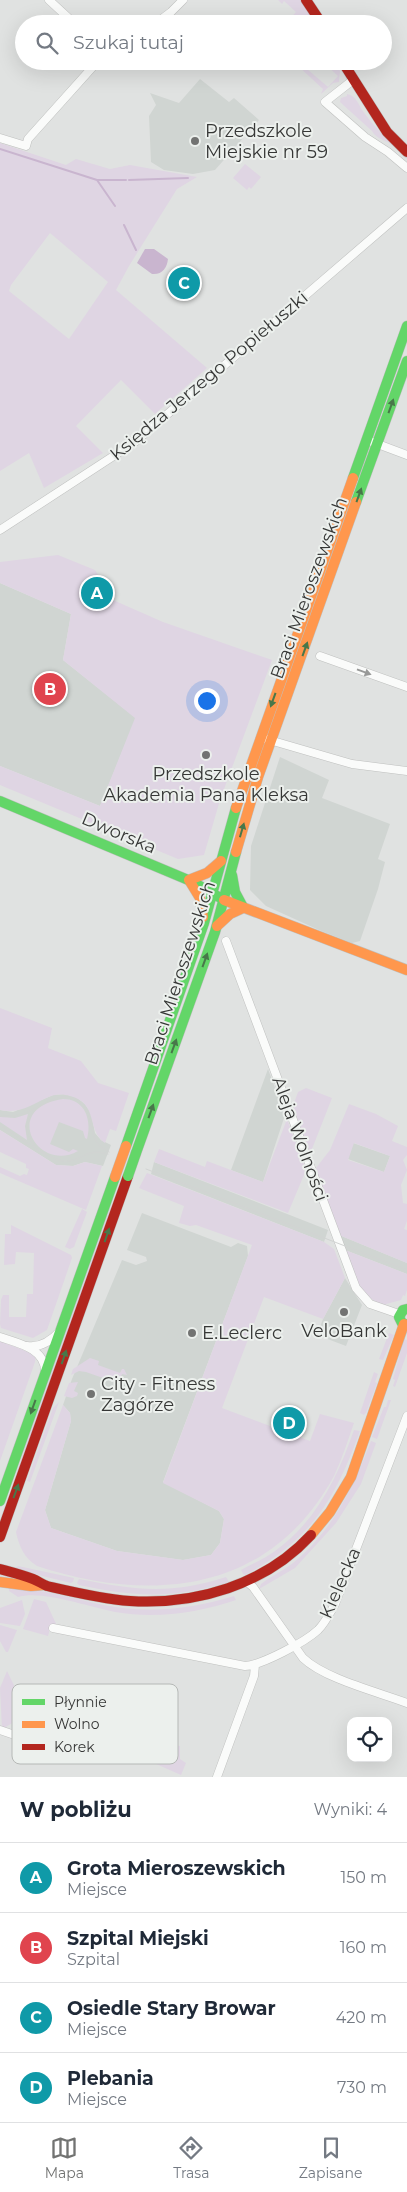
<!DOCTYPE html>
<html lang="pl">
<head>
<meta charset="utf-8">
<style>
	body { margin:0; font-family:Montserrat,sans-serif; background:#f2f2f3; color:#1f2937 }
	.controls { position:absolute; right:15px; bottom:15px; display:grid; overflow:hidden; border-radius:10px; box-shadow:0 5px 20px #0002 }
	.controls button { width:45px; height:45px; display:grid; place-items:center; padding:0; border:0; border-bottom:1px solid #e0e1e3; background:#fff; color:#1f2937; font:25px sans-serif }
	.you { position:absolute; left:206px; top:700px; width:18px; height:18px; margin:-12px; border:4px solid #fff; border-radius:50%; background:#1a73e8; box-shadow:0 0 0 8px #1a73e833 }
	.badge { display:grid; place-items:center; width:32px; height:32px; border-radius:50%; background:#727372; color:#fff; font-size:16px; font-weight:700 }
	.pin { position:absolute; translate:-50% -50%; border:2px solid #fff; box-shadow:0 1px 5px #0006 }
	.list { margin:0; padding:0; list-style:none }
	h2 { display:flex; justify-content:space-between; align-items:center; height:65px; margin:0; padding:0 20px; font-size:21px }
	h2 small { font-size:16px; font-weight:400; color:#747a83 }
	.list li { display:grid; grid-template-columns:32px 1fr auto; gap:15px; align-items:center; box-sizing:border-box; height:70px; padding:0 20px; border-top:1px solid #e0e1e3 }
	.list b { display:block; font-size:19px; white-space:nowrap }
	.list p { margin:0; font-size:16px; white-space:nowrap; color:#747a83 }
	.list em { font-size:16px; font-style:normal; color:#747a83 }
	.icon { flex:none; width:28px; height:28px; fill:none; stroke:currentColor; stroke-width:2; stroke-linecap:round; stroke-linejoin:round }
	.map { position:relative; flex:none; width:407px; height:1777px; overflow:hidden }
	.search { position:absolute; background:#fff; box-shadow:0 5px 20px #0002; left:15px; right:15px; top:15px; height:55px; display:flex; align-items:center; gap:12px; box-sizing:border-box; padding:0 18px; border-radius:28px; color:#747a83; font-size:19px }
	.sheet { height:345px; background:#fff }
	nav { display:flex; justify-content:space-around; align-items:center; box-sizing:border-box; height:70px; border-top:1px solid #e0e1e3; background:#fff; font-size:14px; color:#747a83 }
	nav a { display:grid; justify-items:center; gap:2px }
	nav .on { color:#727372 }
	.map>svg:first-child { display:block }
	.built { fill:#d0d5d2 }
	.green { fill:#dfd5e3; fill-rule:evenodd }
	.water { fill:#c9b5cf }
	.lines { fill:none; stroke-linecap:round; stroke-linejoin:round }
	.stream { stroke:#c9b5cf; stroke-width:2 }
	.street-casing { stroke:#bfc0bf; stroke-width:9 }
	.fast-casing { stroke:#bfc0bf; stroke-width:11 }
	.slow-casing { stroke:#bfc0bf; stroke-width:11 }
	.jam-casing { stroke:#bfc0bf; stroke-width:11 }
	.street { stroke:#fafbfa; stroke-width:8 }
	.fast { stroke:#63d668; stroke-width:10 }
	.slow { stroke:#ff974d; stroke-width:10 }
	.jam { stroke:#b3261e; stroke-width:10 }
	.tram { stroke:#d2d4d3; stroke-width:1 }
	.fast-bridge-casing { stroke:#bfc0bf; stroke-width:11; stroke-linecap:butt }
	.slow-bridge-casing { stroke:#bfc0bf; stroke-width:11; stroke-linecap:butt }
	.fast-bridge { stroke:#63d668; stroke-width:10 }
	.slow-bridge { stroke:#ff974d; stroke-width:10 }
	.oneway { fill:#48774a }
	.oneway2 { fill:#989998 }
	.poi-dot { fill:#727372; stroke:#ecf0ed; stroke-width:2 }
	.labels { text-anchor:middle; stroke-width:4; stroke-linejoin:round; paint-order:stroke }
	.poi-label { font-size:18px; fill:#363736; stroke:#ecf0ed; text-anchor:start }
	.street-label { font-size:18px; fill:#363736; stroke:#ecf0ed }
	.key { fill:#ecf0ed; stroke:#b5b8b6; stroke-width:1 }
	.key-label { font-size:14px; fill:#363736 }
</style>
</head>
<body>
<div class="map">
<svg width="407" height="1777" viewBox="0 0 407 1777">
	<rect width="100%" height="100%" fill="#e0e2e1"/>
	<path class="built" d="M200,79L229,102L234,98L259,120L215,170L193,174L164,170L151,162L149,116L156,105L150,93L179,103Z
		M0,583L71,614L63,660L136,718L100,806L0,766Z
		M280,757L329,780L322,798L390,824L378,859L385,862L378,889L360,941L352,943L319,930L266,906L250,890L251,846Z
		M268,1069L285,1115L263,1182L231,1170Z
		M64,1094L76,1097L85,1104L91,1113L95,1133L101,1140L111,1145L103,1166L85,1162L73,1166L56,1165L0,1130V1110L13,1112L53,1095Z
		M353,1143L390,1156L384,1172L348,1159Z
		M154,1162L328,1230L324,1242L151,1174Z
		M142,1213L231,1247L238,1243L247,1246L248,1256L163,1482L219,1511L224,1519L220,1543L211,1555L183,1560L117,1551L51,1528L45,1510L71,1421L70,1413L63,1405L72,1379L122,1260L136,1265L147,1261L146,1257L127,1250Z
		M339,1235L407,1263V1274L345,1250Z
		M345,1278L362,1305L346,1346L317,1335L323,1319Z"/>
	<path class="green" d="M278,0H302L318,24H285L296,12L284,1L282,4Z
		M322,61H335L340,71L339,82L333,83L321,94L323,89L298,66L300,63L328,87L338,76Z
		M347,94C356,96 358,103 362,110C374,127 390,143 407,155V159C402,155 397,149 392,145C386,140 376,139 372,131L340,102L341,98L347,96Z
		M0,143L66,165L76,159L110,169L130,165L197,177L177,189L129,266L116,290L207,368L155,414L121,380L76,426L103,453L44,488L29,453L0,471ZM50,233L108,282L69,339L9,291L11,285Z
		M245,164L261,177L251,189L249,187L247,190L233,178Z
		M58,555L95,570L113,600L163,622L272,660L220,800L204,855L178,859L0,785V766L100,806L135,718L63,660L71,614L0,583V562Z
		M0,1008L52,1028L48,1048L81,1061L98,1083L129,1093L116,1131L110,1129L105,1143C86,1130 99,1103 70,1096C64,1094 57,1094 51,1096C31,1104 23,1114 0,1110Z
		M306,1088L332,1098L310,1154L293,1106L298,1092Z
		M63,1099C85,1099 92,1120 87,1139L85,1138L83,1131L59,1122L50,1144L69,1152L73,1149L78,1151C38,1174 0,1108 63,1099Z
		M349,1104L376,1114L398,1126L392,1141L407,1147V1155L403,1160L407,1170L401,1185L403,1203L407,1204V1221L404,1229L407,1230V1263L339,1235L316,1168L330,1150ZM354,1143L390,1156L384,1172L348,1160Z
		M28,1114L25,1126L27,1140L0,1122V1117L15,1118Z
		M287,1119L306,1170L288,1213L154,1162L159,1149L205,1167L207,1161L263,1182Z
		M0,1130L56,1165L73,1166L85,1162L102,1166L86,1210L0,1173V1167L20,1176L24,1174L27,1175L29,1169L26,1168V1164L0,1152Z
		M147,1173L324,1242L334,1249L345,1278L323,1319L264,1297L222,1408L310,1441L320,1414L354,1423C348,1440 342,1459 334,1476C270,1593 153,1604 37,1566C24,1558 19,1546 16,1532L63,1405L70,1413L71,1421L45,1510L51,1528L117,1551L183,1560L211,1555L220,1543L224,1519L219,1511L163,1483L252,1245L196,1225L190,1226L179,1223L184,1206L139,1188Z
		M109,1207L112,1208L0,1525L21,1460L25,1442Z
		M82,1209L87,1212L74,1247L70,1249L65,1247Z
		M11,1225L71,1255L72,1258L47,1330L33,1338L1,1328L0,1324L1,1300L3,1295H9V1317H26L27,1294H33L34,1253L16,1252L15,1264L4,1265L5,1234H11Z
		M345,1250L407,1274V1290L405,1296L403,1295L401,1300L386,1304L385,1306C357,1295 355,1276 345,1250Z
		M389,1333L394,1335L383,1360L379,1359Z
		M404,1339L407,1340V1353L395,1387L393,1386L395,1380L393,1379Z
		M0,1341L36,1355L35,1362L0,1461Z
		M90,1358L99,1361L98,1365L120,1373L122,1369H124L127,1375L122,1374L119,1381L124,1382L120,1384L86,1372L79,1371L71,1375L73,1369Z
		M374,1372L378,1374L375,1382L377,1383L366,1413L364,1415L360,1413Z
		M78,1382L74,1391L78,1393L77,1396L72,1398L64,1396L69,1383Z
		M388,1400H391L377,1439L372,1437L384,1407H386Z
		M59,1402L30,1482L27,1481L53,1408Z
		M354,1430L360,1431C335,1500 311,1540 245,1575L243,1574L241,1570C252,1564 264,1559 275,1551C316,1522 338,1476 354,1430Z
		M371,1441L376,1443L361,1484L336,1523L295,1568L259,1589L261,1584C271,1576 283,1571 293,1563C333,1530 353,1488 371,1441Z
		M18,1566L74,1578L73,1582L71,1583L14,1569Z
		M226,1577L229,1582C173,1599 135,1597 79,1585L77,1583L79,1579C134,1590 170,1595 226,1577Z
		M9,1588C41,1588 73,1599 104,1605C148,1614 192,1609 234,1596L236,1600C198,1613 155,1619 115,1612C89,1607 42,1590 18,1597L9,1591Z
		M34,1599L46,1602L57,1626L51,1625L48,1636L23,1629Z
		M22,1600L25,1614L20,1626L0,1623V1608Z
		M0,1625L17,1630L8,1652H6L0,1641Z
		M7,1671L28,1714L2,1729L0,1688Z
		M152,1741L180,1746V1759L186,1763L181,1775L138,1756L143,1744L150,1743Z"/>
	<path class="water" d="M145,249H154L168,259C167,268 162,275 152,274L137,263Z"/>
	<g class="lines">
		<path class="stream" d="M0,149L97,180H126
			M97,180L115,206
			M129,180L188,178
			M124,225L136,250"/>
		<g class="street-casing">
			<path id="street" d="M49,0L75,24
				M155,24L171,12L183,0
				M353,80L325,102L365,137L388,152L407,168
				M0,138L26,146L28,139L98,61
				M367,440L407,455
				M0,530L135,442L407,208
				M320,656L407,687
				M266,739L352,764L407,771
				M226,941L356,1288L370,1304L399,1314
				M0,1337C17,1343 45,1348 45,1371
				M27,1346C40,1348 51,1341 60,1331
				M247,1582L253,1587L303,1658C325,1679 378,1692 407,1703
				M53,1628L245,1666C262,1665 305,1642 318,1630C325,1623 330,1613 335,1604L407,1416
				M0,1730L79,1757L86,1753L88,1749L87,1739L78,1736L56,1749
				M217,1777L254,1676L255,1665"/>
		</g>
		<g class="fast-casing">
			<path id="fast" d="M353,478L407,326
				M356,502L407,361
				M0,801L193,882L224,900
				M232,875L235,892L243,907
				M126,1146L204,923L236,808
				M136,1153L215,932L236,852
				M407,1309L403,1310L399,1317L402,1323L407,1325
				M0,1501L115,1177"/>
		</g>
		<g class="slow-casing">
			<path id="slow" d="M236,808L353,478
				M236,852L258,777L356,502
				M189,880L200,898L203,917
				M189,880L207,873L221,861
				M224,900L407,970
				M217,926L230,914L243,908
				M311,1535L330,1512L351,1477L404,1324
				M0,1582L31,1586L44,1585"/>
		</g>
		<g class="jam-casing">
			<path id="jam" d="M306,0L322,24
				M342,61L387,132L407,152
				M0,1537L128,1176
				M0,1569C11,1572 23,1575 33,1579C38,1581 42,1584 47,1586C73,1592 102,1599 130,1601C196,1605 265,1585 311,1535"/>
		</g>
		<use href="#street" class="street"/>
		<use href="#fast" class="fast"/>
		<use href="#slow" class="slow"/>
		<use href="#jam" class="jam"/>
		<path class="tram" d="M0,1116C8,1117 16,1116 23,1114C42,1107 66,1085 84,1106C97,1122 85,1141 109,1152
			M0,1125C14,1134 50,1160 64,1161C83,1162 85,1147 108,1154
			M34,1145C24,1134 25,1120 35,1110
			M146,1169L407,1270"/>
		<g class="fast-bridge-casing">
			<path id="fast-bridge" d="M128,1176L136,1153"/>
		</g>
		<g class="slow-bridge-casing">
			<path id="slow-bridge" d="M115,1177L126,1146"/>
		</g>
		<use href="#fast-bridge" class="fast-bridge"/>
		<use href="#slow-bridge" class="slow-bridge"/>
	</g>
	<defs><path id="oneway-solid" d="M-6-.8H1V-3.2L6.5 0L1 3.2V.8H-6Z" transform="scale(1.25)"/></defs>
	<g class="oneway">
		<use href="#oneway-solid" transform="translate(391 406) rotate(-70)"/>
		<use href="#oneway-solid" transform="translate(359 495) rotate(-70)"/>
		<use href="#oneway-solid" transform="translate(305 649) rotate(-70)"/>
		<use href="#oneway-solid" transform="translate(273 700) rotate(110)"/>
		<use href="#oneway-solid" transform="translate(242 830) rotate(-74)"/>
		<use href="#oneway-solid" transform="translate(205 960) rotate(-70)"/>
		<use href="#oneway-solid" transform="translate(174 1046) rotate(-70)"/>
		<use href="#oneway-solid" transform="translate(151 1111) rotate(-70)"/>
		<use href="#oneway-solid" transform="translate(107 1235) rotate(-71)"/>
		<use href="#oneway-solid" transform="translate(64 1357) rotate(-71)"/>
		<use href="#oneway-solid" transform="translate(33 1407) rotate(110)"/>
		<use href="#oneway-solid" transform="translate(16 1491) rotate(-70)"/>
	</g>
	<use class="oneway2" href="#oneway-solid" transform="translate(364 672) rotate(20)"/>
	<g class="poi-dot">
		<circle cx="195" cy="141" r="5"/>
		<circle cx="206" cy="755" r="5"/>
		<circle cx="344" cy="1312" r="5"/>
		<circle cx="192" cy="1333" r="5"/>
		<circle cx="91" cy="1394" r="5"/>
	</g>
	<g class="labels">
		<g class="poi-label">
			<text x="205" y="137">Przedszkole<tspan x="205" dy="21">Miejskie nr 59</tspan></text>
			<text x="206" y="780" text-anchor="middle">Przedszkole<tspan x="206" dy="21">Akademia Pana Kleksa</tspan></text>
			<text x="344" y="1337" text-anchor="middle">VeloBank</text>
			<text x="202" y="1339">E.Leclerc</text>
			<text x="101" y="1390">City - Fitness<tspan x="101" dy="21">Zagórze</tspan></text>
		</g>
		<g class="street-label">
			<text transform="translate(209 376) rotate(-40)" y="6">Księdza Jerzego Popiełuszki</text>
			<text transform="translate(309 588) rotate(-70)" y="6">Braci Mieroszewskich</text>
			<text transform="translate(119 833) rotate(23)" y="6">Dworska</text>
			<text transform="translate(180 973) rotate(-72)" y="6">Braci Mieroszewskich</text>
			<text transform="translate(300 1139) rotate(70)" y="6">Aleja Wolności</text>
			<text transform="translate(340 1583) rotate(-66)" y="6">Kielecka</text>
		</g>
	</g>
	<rect x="12" y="1684" width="166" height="80" rx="8" class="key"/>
	<rect x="22" y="1699" width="23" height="6" fill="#63d668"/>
	<rect x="22" y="1721" width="23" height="7" fill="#ff974d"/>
	<rect x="22" y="1744" width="23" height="6" fill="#b3261e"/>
	<g class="key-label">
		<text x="54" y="1707">Płynnie</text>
		<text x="54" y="1729">Wolno</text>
		<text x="54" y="1752">Korek</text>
	</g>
</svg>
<div class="controls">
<button><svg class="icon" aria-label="locate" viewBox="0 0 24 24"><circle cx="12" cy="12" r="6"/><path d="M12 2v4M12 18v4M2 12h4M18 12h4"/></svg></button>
</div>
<div class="you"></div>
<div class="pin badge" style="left:97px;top:593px;background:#0f9aa8">A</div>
<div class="pin badge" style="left:50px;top:689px;background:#e0444e">B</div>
<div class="pin badge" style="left:184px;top:283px;background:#0f9aa8">C</div>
<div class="pin badge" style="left:289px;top:1423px;background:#0f9aa8">D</div>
<div class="search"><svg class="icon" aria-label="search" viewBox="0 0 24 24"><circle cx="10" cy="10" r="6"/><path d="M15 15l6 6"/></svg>Szukaj tutaj</div>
</div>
<section class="sheet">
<h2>W pobliżu<small>Wyniki: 4</small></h2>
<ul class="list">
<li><span class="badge" style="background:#0f9aa8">A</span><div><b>Grota Mieroszewskich</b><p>Miejsce</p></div><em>150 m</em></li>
<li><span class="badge" style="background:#e0444e">B</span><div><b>Szpital Miejski</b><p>Szpital</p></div><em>160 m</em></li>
<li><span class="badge" style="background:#0f9aa8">C</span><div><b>Osiedle Stary Browar</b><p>Miejsce</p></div><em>420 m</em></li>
<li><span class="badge" style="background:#0f9aa8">D</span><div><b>Plebania</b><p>Miejsce</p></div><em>730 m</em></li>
</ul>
</section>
<nav>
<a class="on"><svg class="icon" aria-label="map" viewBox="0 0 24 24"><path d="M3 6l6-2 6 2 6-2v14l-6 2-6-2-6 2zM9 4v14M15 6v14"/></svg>Mapa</a>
<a><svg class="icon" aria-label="directions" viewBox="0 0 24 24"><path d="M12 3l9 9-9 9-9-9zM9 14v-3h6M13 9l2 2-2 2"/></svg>Trasa</a>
<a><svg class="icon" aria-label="saved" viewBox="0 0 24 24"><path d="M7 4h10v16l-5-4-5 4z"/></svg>Zapisane</a>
</nav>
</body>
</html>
